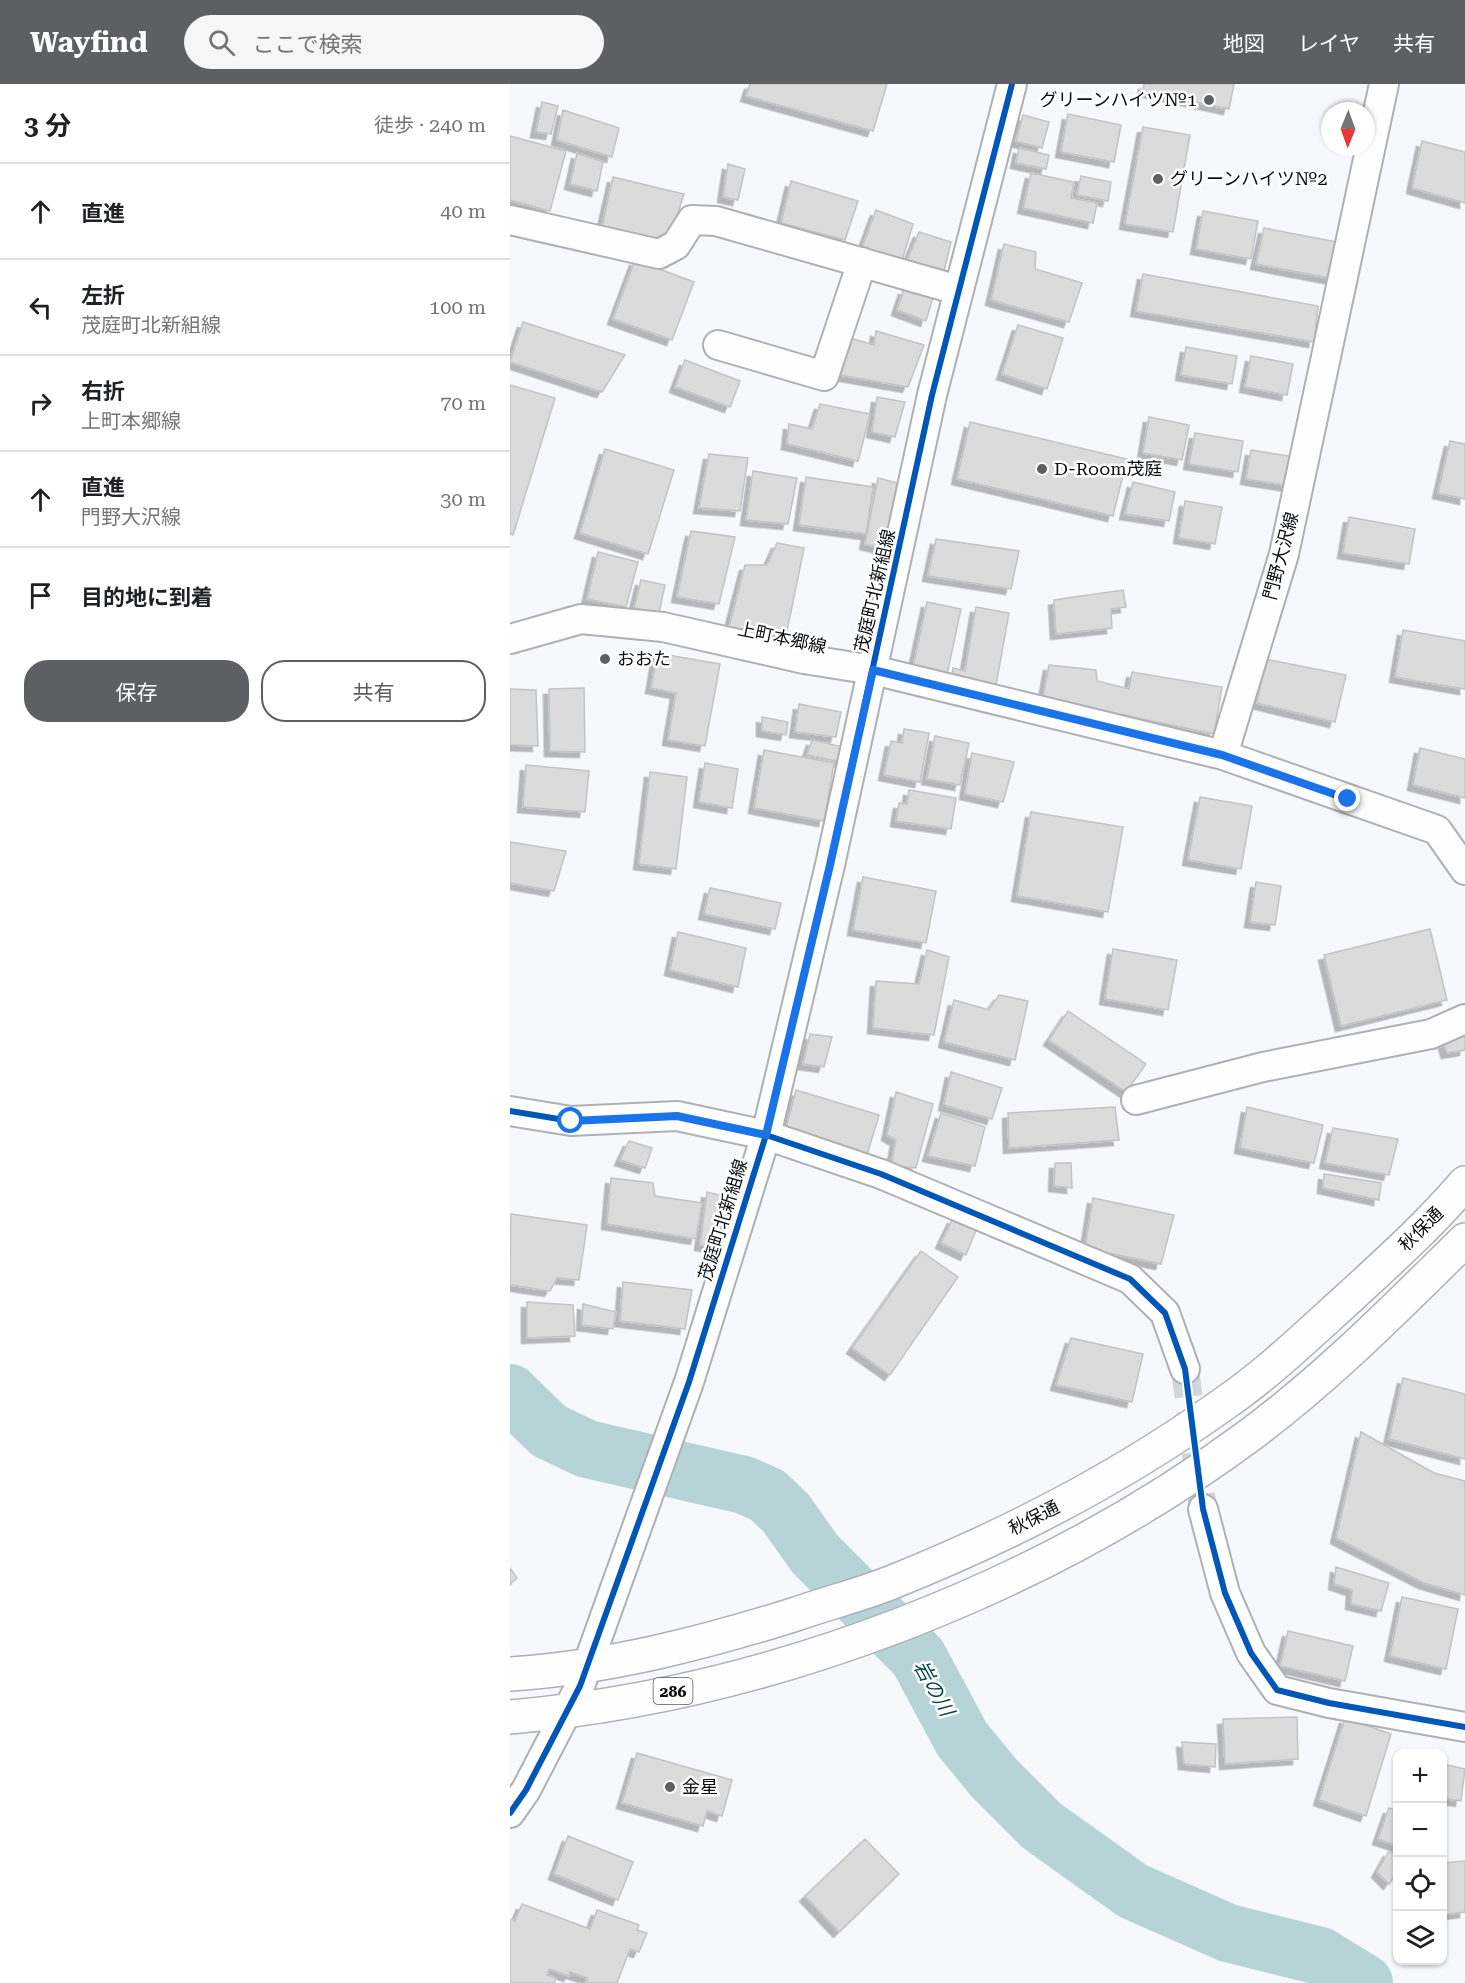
<!DOCTYPE html>
<html lang="ja">
<head>
<meta charset="utf-8">
<style>
	body { margin:0; font-family:"Roboto Serif","Noto Sans JP",serif; background:#f6f6f6; color:#202124 }
	.controls { position:absolute; right:18px; bottom:18px; display:grid; overflow:hidden; border-radius:12px; box-shadow:0 2px 4px #0004 }
	.controls button { width:54px; height:54px; display:grid; place-items:center; padding:0; border:0; border-bottom:2px solid #e0e0e0; background:#fff; color:#202124; font:30px sans-serif }
	.compass { position:absolute; left:811px; top:18px; width:54px; height:54px; border-radius:50%; background:#fff; box-shadow:0 2px 4px #0004; rotate:181deg }
	.stop { position:absolute; width:18px; height:18px; margin:-14px; border:4px solid #1a73e8; border-radius:50%; background:#fff }
	.stop.end { background:#1a73e8; border-color:#fff; box-shadow:0 2px 6px #0008 }
	.list { margin:0; padding:0; list-style:none }
	h2 { display:flex; justify-content:space-between; align-items:center; height:78px; margin:0; padding:0 24px; font-size:26px }
	h2 small { font-size:20px; font-weight:400; color:#757577 }
	.list li { display:grid; grid-template-columns:39px 1fr auto; gap:18px; align-items:center; box-sizing:border-box; height:96px; padding:0 24px; border-top:2px solid #e0e0e0 }
	.list b { display:block; font-size:22px; white-space:nowrap }
	.list p { margin:0; font-size:20px; white-space:nowrap; color:#757577 }
	.list em { font-size:20px; font-style:normal; color:#757577 }
	.actions { display:flex; gap:12px; padding:18px 24px }
	.actions a { flex:1; padding:14px 0; border:2px solid #5d5f62; border-radius:24px; text-align:center; font-size:21px; color:#5d5f62 }
	.actions .main { background:#5d5f62; color:#fff }
	.icon { flex:none; width:33px; height:33px; fill:none; stroke:currentColor; stroke-width:2; stroke-linecap:round; stroke-linejoin:round }
	.map { position:relative; flex:none; width:955px; height:1899px; overflow:hidden }
	header { display:flex; align-items:center; gap:36px; box-sizing:border-box; height:84px; padding:0 30px; background:#5d5f62; color:#fff }
	header strong { font-size:28px }
	nav { display:flex; gap:33px; margin-inline-start:auto; font-size:21px }
	.search { width:420px; height:54px; background:#f6f6f6; display:flex; align-items:center; gap:15px; box-sizing:border-box; padding:0 21px; border-radius:33px; color:#757577; font-size:22px }
	main { display:flex }
	aside { flex:1; background:#fff }
	.map>svg:first-child { display:block }
	.lines { fill:none; stroke-linecap:round; stroke-linejoin:round }
	.river { stroke:#b6d4d8; stroke-width:58 }
	.building { fill:#dcdbdc; stroke:#c3c3c4; stroke-width:1.5; filter:url(#shadow) }
	.minor-tunnel { stroke:#d3d5d8; stroke-width:28; stroke-dasharray:28 14; stroke-linecap:butt }
	.minor-casing { stroke:#aeb0b3; stroke-width:32 }
	.trunk-casing { stroke:#aeb0b3; stroke-width:36 }
	.minor { stroke:#fefeff; stroke-width:28 }
	.trunk { stroke:#fefeff; stroke-width:33 }
	.cycleway-casing { stroke:#fff; stroke-width:10 }
	.cycleway { stroke:#0057b8; stroke-width:6 }
	.route { stroke:#1a73e8; stroke-width:8 }
	.poi-dot { fill:#5d5f62; stroke:#fff; stroke-width:2 }
	.labels { text-anchor:middle; stroke-width:5; stroke-linejoin:round; paint-order:stroke }
	.shield { fill:#fff; stroke:#545657; stroke-width:1.5 }
	.shield-label { font-size:16px; font-weight:bold; fill:#0b0d0f }
	.poi-label { font-size:18px; fill:#0b0d0f; stroke:#fff; text-anchor:start }
	.street-label { font-size:18px; fill:#0b0d0f; stroke:#fff }
	.water-label { font-size:20px; font-style:italic; fill:#06464d; stroke:#fff }
</style>
</head>
<body>
<header>
<strong>Wayfind</strong>
<div class="search"><svg class="icon" aria-label="search" viewBox="0 0 24 24"><circle cx="10" cy="10" r="6"/><path d="M15 15l6 6"/></svg>ここで検索</div>
<nav><a>地図</a><a>レイヤ</a><a>共有</a></nav>
</header>
<main>
<aside>
<h2>3 分<small>徒歩 · 240 m</small></h2>
<ul class="list">
<li><svg class="icon" aria-label="ahead" viewBox="0 0 24 24"><path d="M12 20V5M6 11l6-6 6 6"/></svg><div><b>直進</b></div><em>40 m</em></li>
<li><svg class="icon" aria-label="left" viewBox="0 0 24 24"><path d="M17 20v-9H6M10 6l-5 5 5 5"/></svg><div><b>左折</b><p>茂庭町北新組線</p></div><em>100 m</em></li>
<li><svg class="icon" aria-label="right" viewBox="0 0 24 24"><path d="M7 20v-9h11M14 6l5 5-5 5"/></svg><div><b>右折</b><p>上町本郷線</p></div><em>70 m</em></li>
<li><svg class="icon" aria-label="ahead" viewBox="0 0 24 24"><path d="M12 20V5M6 11l6-6 6 6"/></svg><div><b>直進</b><p>門野大沢線</p></div><em>30 m</em></li>
<li><svg class="icon" aria-label="arrive" viewBox="0 0 24 24"><path d="M6 21V4h12l-3 4 3 4H6"/></svg><div><b>目的地に到着</b></div></li>
</ul>
<div class="actions"><a class="main">保存</a><a>共有</a></div>
</aside>
<div class="map">
<svg width="955" height="1899" viewBox="0 0 955 1899">
	<defs>
		<filter id="shadow"><feDropShadow dx="-5.5" dy="5.5" stdDeviation="0" flood-color="#0004"/></filter>
	</defs>
	<rect width="100%" height="100%" fill="#f6f8fc"/>
	<g class="lines">
		<path class="river" d="M0,1309L39,1347L77,1365L234,1401L257,1411L276,1429L305,1470L408,1573L452,1655L484,1694L532,1742L623,1807L718,1849L810,1872L854,1899"/>
	</g>
	<path class="building" d="M240,0H377L363,47L236,12Z
		M634,0H724L719,25L633,7Z
		M32,18L48,22L41,50L26,48Z
		M53,26L109,44L102,73L47,56Z
		M558,30L611,41L604,78L551,68Z
		M513,31L539,38L532,64L506,57Z
		M633,43L680,51L663,148L615,140Z
		M0,52L56,67L40,127L0,116Z
		M912,57L955,68V119L902,104Z
		M509,64L539,71L536,85L506,79Z
		M67,69L93,78L87,107L60,100Z
		M218,80L235,85L228,116L213,113Z
		M521,89L564,98L561,114L587,119L583,139L513,124Z
		M571,92L601,98L598,117L567,111Z
		M103,93L174,110L159,158L92,142Z
		M281,97L348,117L335,156L271,139Z
		M366,126L403,140L392,177L352,164Z
		M693,127L748,137L741,175L686,165Z
		M754,144L832,159L825,195L746,180Z
		M409,148L441,158L434,187L397,177Z
		M494,160L526,168L525,185L572,199L559,238L481,216Z
		M125,176L184,198L162,256L103,235Z
		M633,190L808,222L804,258L626,227Z
		M394,205L423,213L416,237L387,226Z
		M13,238L115,271L92,308L0,278Z
		M508,241L553,254L537,305L492,290Z
		M366,247L414,261L398,303L324,290L337,253L364,261Z
		M676,263L727,272L722,300L671,291Z
		M741,272L783,280L777,311L735,303Z
		M175,276L230,297L220,323L165,303Z
		M0,301L45,314L3,451L0,450Z
		M367,313L395,318L385,353L362,348Z
		M310,320L360,330L348,377L277,360L279,340L302,345Z
		M639,333L679,341L672,376L633,369Z
		M460,338L617,375L603,432L447,395Z
		M685,349L733,357L728,388L679,380Z
		M940,357L955,360V415L928,409Z
		M95,365L164,386L138,470L70,449Z
		M741,366L785,373L780,402L736,395Z
		M199,370L238,374L230,427L189,424Z
		M243,387L287,394L278,440L236,436Z
		M296,393L363,403L356,450L289,441Z
		M368,394L395,401L379,466L355,460Z
		M623,398L665,408L659,437L615,430Z
		M675,417L712,423L705,460L669,454Z
		M839,433L905,445L899,480L833,469Z
		M181,447L225,453L209,520L167,513Z
		M426,455L509,467L501,505L418,492Z
		M267,459L294,464L276,552L219,543L235,481H257Z
		M88,468L128,478L116,523L77,515Z
		M131,496L155,501L149,529L124,524Z
		M613,506L616,523L601,525L602,544L546,550L544,516Z
		M417,518L451,525L436,595L402,588Z
		M466,523L499,529L485,607L441,599L443,584L455,587Z
		M893,546L955,557V605L885,593Z
		M147,569L210,580L195,662L158,656L166,609L141,604Z
		M755,575L836,591L825,638L747,619Z
		M539,581L586,586L587,597L619,605L622,588L712,603L704,650L533,614Z
		M74,604L75,668L40,667L39,605Z
		M0,605L26,606L28,662L0,661Z
		M289,620L331,628L326,653L285,648Z
		M252,633L278,638L276,651L252,647Z
		M394,645L419,649L410,698L374,691L381,657L392,659Z
		M425,652L459,659L450,701L417,695Z
		M302,656L333,663L331,678L297,671Z
		M910,664L955,675V714L903,701Z
		M254,666L324,679L314,737L244,724Z
		M462,669L504,678L493,718L455,710Z
		M195,679L228,685L222,724L189,718Z
		M16,681L79,687L75,728L13,723Z
		M140,688L177,693L166,785L129,780Z
		M399,706L446,714L441,745L386,737L389,719L397,720Z
		M690,713L742,722L731,785L678,776Z
		M521,728L613,743L598,828L507,812Z
		M0,758L56,767L44,807L0,799Z
		M353,793L426,807L416,859L343,846Z
		M746,798L771,802L765,841L740,838Z
		M200,804L271,819L265,845L194,830Z
		M920,845L937,916L831,942L814,871Z
		M168,848L236,864L228,903L160,886Z
		M603,865L667,876L658,926L595,915Z
		M417,866L439,873L424,951L363,944L366,897L409,900Z
		M489,911L518,917L505,976L434,958L444,916L479,926Z
		M558,927L636,980L616,1008L539,956Z
		M955,947V966L937,969L934,960Z
		M300,950L322,953L314,983L293,980Z
		M441,988L492,1004L482,1035L434,1021Z
		M286,1006L369,1031L357,1071L276,1045Z
		M386,1008L423,1020L406,1084L381,1081L386,1056L377,1051Z
		M605,1023L609,1056L499,1064L498,1029Z
		M737,1023L813,1041L804,1079L730,1064Z
		M431,1029L475,1043L465,1082L418,1072Z
		M823,1044L888,1055L879,1091L815,1079Z
		M119,1057L142,1064L135,1084L110,1076Z
		M545,1079H561L562,1104L544,1102Z
		M814,1090L871,1099L869,1116L813,1104Z
		M101,1094L143,1099L145,1112L192,1119L186,1155L97,1140Z
		M197,1108L221,1114L205,1164L190,1161Z
		M583,1114L664,1131L651,1180L575,1164Z
		M1,1130L77,1141L69,1196L47,1194L40,1207L0,1201Z
		M443,1134L467,1144L456,1171L431,1159Z
		M411,1167L448,1193L380,1291L342,1264Z
		M113,1198L182,1206L175,1245L110,1237Z
		M17,1218L63,1221L65,1252L17,1254Z
		M73,1220L106,1228L103,1245L72,1241Z
		M561,1254L633,1270L622,1318L546,1301Z
		M893,1294L955,1310V1375L879,1355Z
		M851,1348L924,1389L955,1397V1511L914,1499L826,1454Z
		M826,1483L879,1499L871,1527L841,1520L842,1506L824,1500Z
		M0,1484L7,1494L0,1500Z
		M892,1513L948,1525L936,1585L880,1572Z
		M778,1547L843,1562L835,1597L770,1582Z
		M787,1633L788,1675L715,1680L713,1635Z
		M835,1634L881,1650L856,1732L809,1716Z
		M672,1658L706,1660L705,1683L674,1680Z
		M127,1669L222,1696L212,1732L197,1727L193,1742L112,1719Z
		M932,1680L955,1685L951,1717L932,1714Z
		M879,1724L888,1727V1762L868,1755Z
		M58,1752L123,1778L108,1816L44,1790Z
		M355,1755L389,1790L329,1848L295,1812Z
		M879,1767L888,1773V1787L879,1800L867,1788Z
		M955,1777V1828L932,1831V1779Z
		M12,1820L80,1845L87,1826L129,1841L127,1846L137,1849L129,1868L120,1865L107,1899H76L77,1894L60,1888L59,1892L39,1885L37,1891L46,1894L44,1899H0V1835L5,1837Z"/>
	<g class="lines">
		<path class="minor-tunnel" d="M675,1285L693,1425"/>
		<g class="minor-casing">
			<path id="minor" d="M874,0L774,470L713,671L927,746L955,786
				M0,136L149,170L166,161L182,136L206,137L448,206
				M208,261L314,292L352,178
				M0,555L71,535L153,543L294,575L363,586L713,671
				M626,1016L753,983L921,950L955,935
				M0,1027L61,1037L167,1032L256,1051L371,1090L620,1195L655,1229L675,1285
				M693,1425L715,1509L741,1569L767,1606L819,1619L955,1643
				M0,1729L16,1706L70,1602L179,1298L256,1051L320,781L422,311L502,0"/>
		</g>
		<g class="trunk-casing">
			<path id="trunk" d="M0,1590C97,1584 194,1559 286,1530C317,1519 350,1511 380,1499C498,1452 612,1393 715,1319C760,1288 801,1248 841,1212C881,1175 920,1140 955,1099
				M0,1633C257,1611 532,1505 740,1351C818,1293 886,1224 955,1156"/>
		</g>
		<use href="#minor" class="minor"/>
		<use href="#trunk" class="trunk"/>
		<g class="cycleway-casing">
			<path id="cycleway" d="M0,1027L61,1037L167,1032L256,1051L371,1090L620,1195L655,1229L675,1285L693,1425L715,1509L741,1569L767,1606L819,1619L955,1643
				M0,1729L16,1706L70,1602L179,1298L256,1051L320,781L422,311L502,0"/>
		</g>
		<use href="#cycleway" class="cycleway"/>
	</g>
	<g class="lines">
		<path class="route" d="M61,1037L167,1032L256,1051L320,781L363,586L712,671L838,715"/>
	</g>
	<g class="poi-dot">
		<circle cx="699" cy="16" r="6"/>
		<circle cx="648" cy="95" r="6"/>
		<circle cx="532" cy="385" r="6"/>
		<circle cx="95" cy="575" r="6"/>
		<circle cx="160" cy="1703" r="6"/>
	</g>
	<g class="labels">
		<rect class="shield" x="143.5" y="1594" width="39" height="26" rx="4.5"/>
		<g class="shield-label">
			<text x="163" y="1613">286</text>
		</g>
		<g class="poi-label">
			<text x="687" y="22" text-anchor="end">グリーンハイツ№1</text>
			<text x="660" y="101">グリーンハイツ№2</text>
			<text x="544" y="391">D-Room茂庭</text>
			<text x="107" y="581">おおた</text>
			<text x="172" y="1709">金星</text>
		</g>
		<g class="street-label">
			<text transform="translate(771 472) rotate(-75)" y="6">門野大沢線</text>
			<text transform="translate(365 507) rotate(-77)" y="6">茂庭町北新組線</text>
			<text transform="translate(272 554) rotate(12)" y="6">上町本郷線</text>
			<text transform="translate(213 1136) rotate(-73)" y="6">茂庭町北新組線</text>
			<text transform="translate(911 1145) rotate(-45)" y="6">秋保通</text>
			<text transform="translate(524 1434) rotate(-27)" y="6">秋保通</text>
		</g>
		<g class="water-label">
			<text transform="translate(424 1604) rotate(61)" y="7">岩の川</text>
		</g>
	</g>
</svg>
<div class="controls">
<button>+</button>
<button>−</button>
<button><svg class="icon" aria-label="locate" viewBox="0 0 24 24"><circle cx="12" cy="12" r="6"/><path d="M12 2v4M12 18v4M2 12h4M18 12h4"/></svg></button>
<button><svg class="icon" aria-label="layers" viewBox="0 0 24 24"><path d="M12 4l9 5-9 5-9-5zM3 14l9 5 9-5"/></svg></button>
</div>
<svg class="compass" viewBox="-18 -18 36 36"><path d="M0-13l5 13h-10z" fill="#e53935"/><path d="M0 13l5-13h-10z" fill="#757577"/></svg>
<div class="stop" style="left:61px;top:1037px"></div>
<div class="stop end" style="left:838px;top:715px"></div>
</div>
</main>
</body>
</html>
